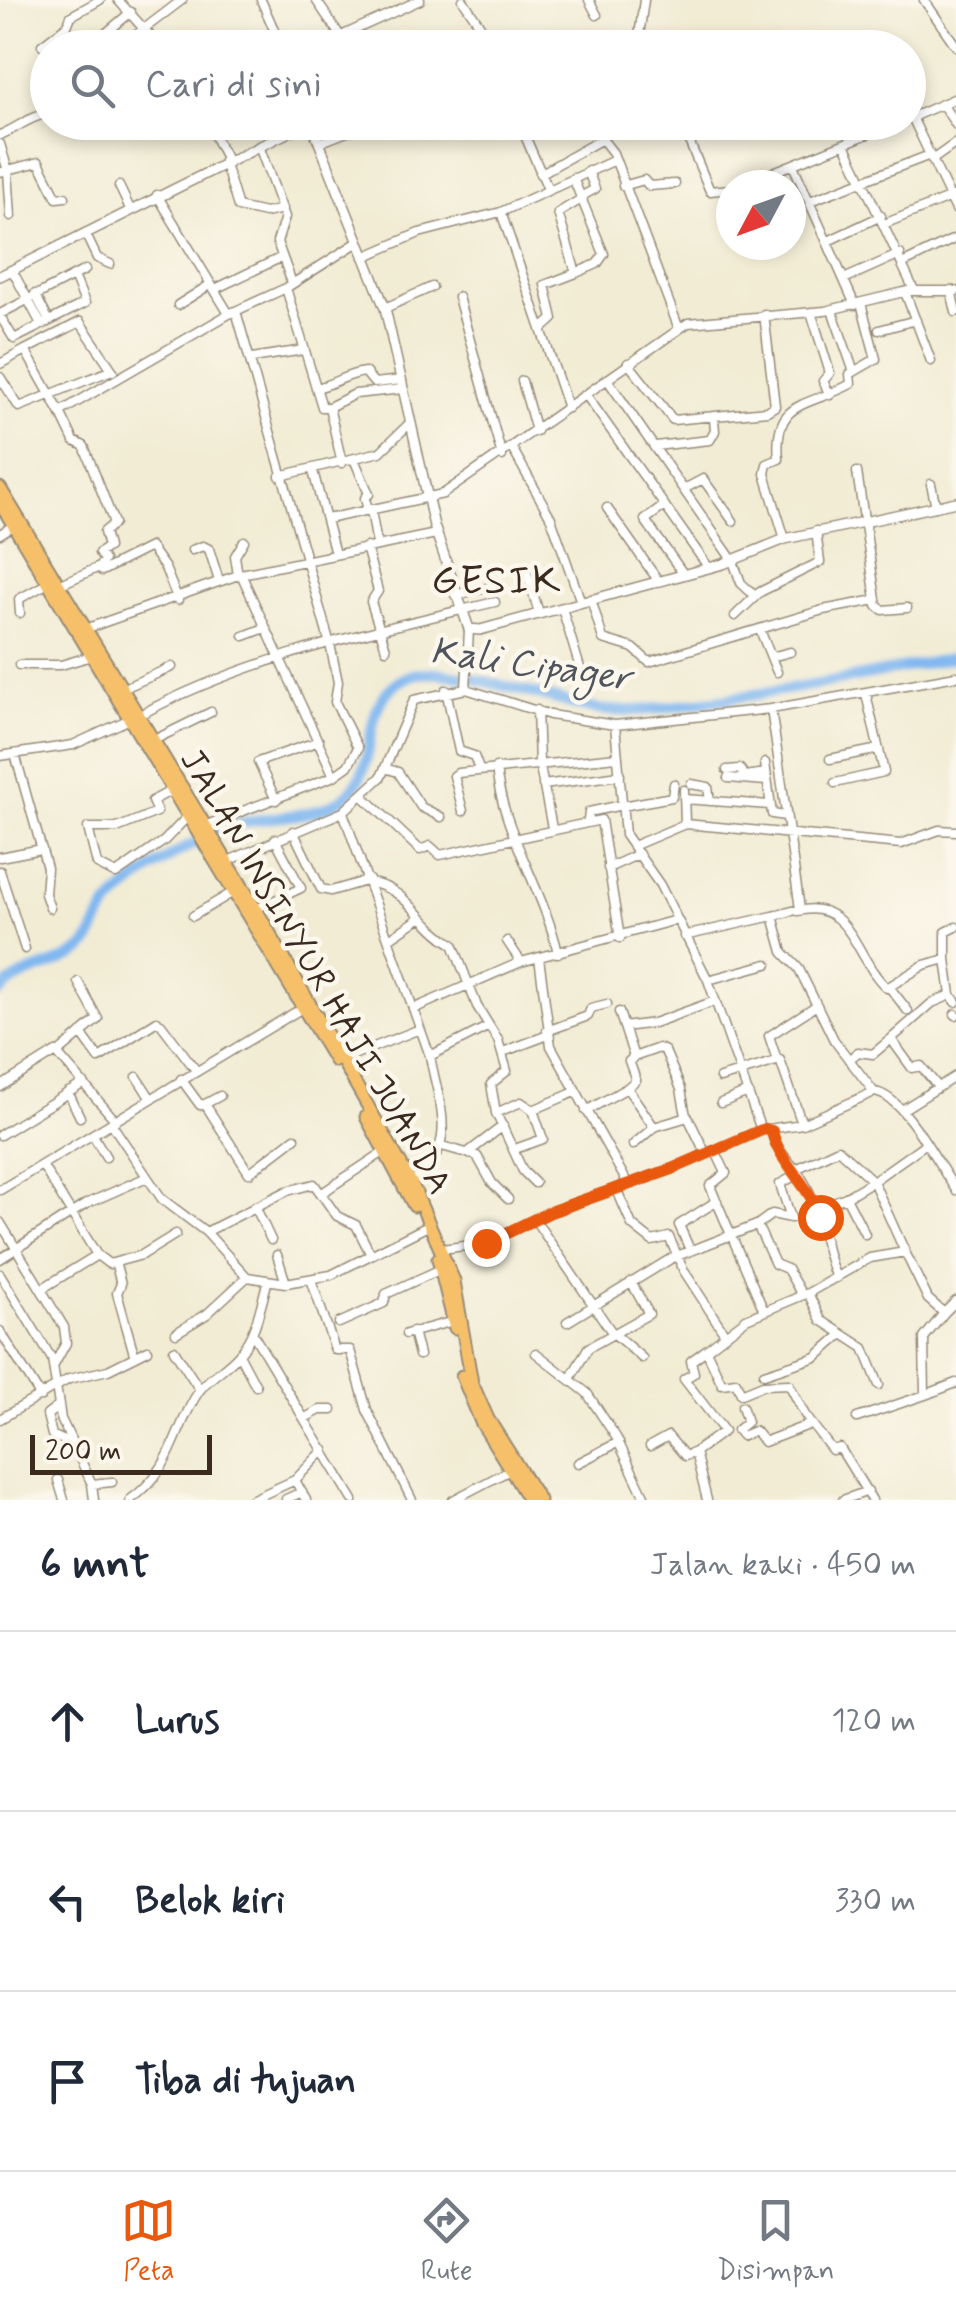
<!DOCTYPE html>
<html lang="id">
<head>
<meta charset="utf-8">
<style>
	body { margin:0; font-family:Mynerve,sans-serif; background:#f2f2f3; color:#1f2937 }
	.compass { position:absolute; left:716px; top:170px; width:90px; height:90px; border-radius:50%; background:#fff; box-shadow:0 5px 15px #0003; rotate:229deg }
	.scale { position:absolute; left:30px; bottom:25px; width:182px; box-sizing:border-box; padding-left:10px; border:5px solid #3b2a1e; border-top:0; font-size:28px; line-height:35px; white-space:nowrap; color:#3b2a1e; -webkit-text-stroke:8px #fbf7ec; paint-order:stroke }
	.stop { position:absolute; width:30px; height:30px; margin:-22px; border:8px solid #ea580c; border-radius:50%; background:#fff }
	.stop.end { background:#ea580c; border-color:#fff; box-shadow:0 2px 10px #0008 }
	.list { margin:0; padding:0; list-style:none }
	h2 { display:flex; justify-content:space-between; align-items:center; height:130px; margin:0; padding:0 40px; font-size:42px }
	h2 small { font-size:32px; font-weight:400; color:#747a83 }
	.list li { display:grid; grid-template-columns:65px 1fr auto; gap:30px; align-items:center; box-sizing:border-box; height:180px; padding:0 40px; border-top:2px solid #e0e1e3 }
	.list b { display:block; font-size:38px; white-space:nowrap }
	.list em { font-size:32px; font-style:normal; color:#747a83 }
	.icon { flex:none; width:55px; height:55px; fill:none; stroke:currentColor; stroke-width:2; stroke-linecap:round; stroke-linejoin:round }
	.map { position:relative; flex:none; width:956px; height:1500px; overflow:hidden }
	.search { position:absolute; background:#fff; box-shadow:0 5px 15px #0003; left:30px; right:30px; top:30px; height:110px; display:flex; align-items:center; gap:25px; box-sizing:border-box; padding:0 35px; border-radius:55px; color:#747a83; font-size:38px }
	.sheet { height:670px; background:#fff }
	nav { display:flex; justify-content:space-around; align-items:center; box-sizing:border-box; height:140px; border-top:2px solid #e0e1e3; background:#fff; font-size:28px; color:#747a83 }
	nav a { display:grid; justify-items:center; gap:5px }
	nav .on { color:#ea580c }
	.map>svg:first-child { display:block }
	.lines { fill:none; stroke-linecap:round; stroke-linejoin:round }
	.river { stroke:#81b8f0; stroke-width:11 }
	.minor-casing { stroke:#968b79; stroke-width:11 }
	.tertiary-casing { stroke:#968b79; stroke-width:12 }
	.trunk-casing { stroke:#968b79; stroke-width:15 }
	.minor { stroke:#fff; stroke-width:8 }
	.tertiary { stroke:#fff; stroke-width:9 }
	.trunk { stroke:#f6c06b; stroke-width:11 }
	.route { stroke:#ea580c; stroke-width:12 }
	.labels { text-anchor:middle; stroke-width:9; stroke-linejoin:round; paint-order:stroke }
	.street-label { font-size:35px; fill:#3b2a1e; stroke:#fbf7ec }
	.water-label { font-size:38px; font-style:italic; fill:#50555d; stroke:#fbf7ec }
	.quarter-label { font-size:40px; letter-spacing:2.5px; fill:#3b2a1e; stroke:#fbf7ec }
</style>
</head>
<body>
<div class="map">
<svg width="956" height="1500" viewBox="0 0 956 1500">
	<rect width="100%" height="100%" fill="#fbf7ec"/>
	<filter id="ink" filterUnits="userSpaceOnUse"><feTurbulence type="fractalNoise" baseFrequency=".01" numOctaves="2"/><feDisplacementMap in="SourceGraphic" scale="20" xChannelSelector="R" yChannelSelector="G"/><feConvolveMatrix kernelMatrix="1 2 1 2 8 2 1 2 1" color-interpolation-filters="sRGB"/></filter>
	<filter id="wash" filterUnits="userSpaceOnUse"><feTurbulence type="fractalNoise" baseFrequency=".0048" numOctaves="4" result="noise"/><feDisplacementMap in="SourceGraphic" scale="40" xChannelSelector="R" yChannelSelector="G"/><feGaussianBlur stdDeviation="2.25" result="paint"/><feColorMatrix in="noise" values="0 0 0 0 0 0 0 0 0 0 0 0 0 0 0 0 0 1.4 0 .05"/><feComposite in="paint" operator="in"/></filter>
	<g filter="url(#wash)">
		<rect width="100%" height="100%" fill="#f2ecd4"/>
		<g class="lines">
			<path class="river" d="M0,992C21,969 53,969 79,952C95,941 96,921 107,908C135,876 192,840 232,826C267,813 310,821 342,799C388,766 350,699 412,675C441,664 553,700 590,708C627,716 673,706 710,701C793,690 874,675 956,657"/>
		</g>
	</g>
	<g filter="url(#ink)">
		<g class="lines">
			<g class="minor-casing">
				<path id="minor" d="M118,0L161,48
					M261,0L282,48
					M316,0L339,34
					M463,0L495,48
					M589,0L597,15
					M924,0L956,46
					M105,34L131,12
					M639,36L644,0
					M42,45L67,26L71,16L100,0
					M119,48L182,0
					M252,48L277,36
					M315,48L420,0
					M620,48L639,36L645,48
					M942,104L956,125
					M912,117L956,210
					M910,118L956,98
					M163,122H168
					M207,122L227,160
					M519,122L548,189
					M681,122L710,191L731,189
					M0,135C18,128 28,117 48,113
					M602,139L613,153L679,329
					M319,143L362,126
					M0,144L8,171L11,216
					M845,144L914,290
					M259,146L285,217L277,242L292,283
					M932,160L956,143
					M224,161L238,207L265,213L283,209
					M793,165L855,305
					M0,172L39,162L57,198L65,197
					M540,174L602,139L609,132L606,122
					M573,178L604,254L597,264L576,273L558,213L583,198
					M741,185L898,122
					M119,186L130,209
					M623,186L644,180L649,186L675,184
					M157,195L229,314
					M582,196L595,189L588,171
					M810,201L930,155
					M501,212L568,408
					M884,224L956,195
					M85,233L97,258L110,264
					M828,241L881,216
					M364,257L419,233L501,212L615,160
					M904,263L956,238
					M12,270L41,324
					M844,279L900,254
					M286,288L322,407H329L342,463
					M215,289L280,258
					M951,290L956,312
					M905,292L931,361
					M35,294L49,321
					M458,297L502,456
					M178,305L211,284
					M385,308L432,287
					M832,310L854,372
					M236,311L330,644L338,682L335,702L358,748L348,766L334,776
					M811,312L830,373L823,381L830,395
					M0,314L85,270
					M0,316L14,339L85,303L74,276
					M543,328L553,319L545,285L576,273
					M879,330L916,320
					M25,350L80,322L113,371
					M252,358L304,350
					M628,363L673,420L767,411L775,406L764,314
					M0,364L25,350L60,412L229,314L286,288L358,242
					M0,377L19,407L112,370
					M607,379L733,561L741,583L755,596
					M522,381L536,431
					M316,388C335,384 346,374 365,372L374,383L402,380
					M586,395L709,568
					M329,407L355,394L403,389
					M60,412L74,441L84,446L114,523L104,532L108,547L99,553L104,560L99,567
					M655,446L710,440L715,431L714,419
					M512,448L551,518L581,602
					M354,459L369,494L365,498L368,511
					M313,471L335,554
					M857,472L877,606L883,610L907,608
					M280,476L380,452L410,423
					M931,484L936,507
					M684,489L703,479L733,521
					M664,506L645,520L682,572
					M607,508L657,579
					M371,510L377,545
					M327,519L443,494L688,323L825,311L908,291H956
					M0,534L14,525
					M785,539L765,474L767,464L779,459C773,399 806,408 851,384L850,374L876,359L861,303
					M366,547L378,591L371,602L386,649
					M192,550L203,546L209,549L219,581
					M527,573L539,613
					M238,575L235,556L244,541
					M61,584L97,568L102,571L150,547L165,568L178,600
					M455,595L496,586
					M591,599L603,639L633,648L649,662L823,610L876,600
					M562,608L586,688
					M20,613L19,599L50,582
					M735,616L760,592L820,562L816,531
					M88,628L241,574L436,534
					M760,630L777,672
					M244,636L265,628
					M771,657L790,652
					M19,665H61L95,655
					M124,688L172,667
					M466,689L469,629
					M446,690L459,751L474,756L479,769
					M771,709L800,909L773,916L783,952L799,969L834,1040L874,1092
					M537,710L539,762L552,828
					M140,715C250,656 374,631 495,602
					M615,725L625,835L660,885L708,980L761,1130
					M154,740L211,712
					M15,754L47,868L45,894L50,908
					M0,756L73,745L132,718
					M830,759L879,749
					M765,763L772,814L785,816
					M496,767C501,829 544,890 558,953
					M385,768L398,772L421,807L441,817
					M727,770L740,769L745,776L766,773
					M728,778L767,781
					M835,783L884,772L866,694
					M691,784L708,787L710,801
					M543,785L620,775
					M174,789L152,801L157,812L117,828H88L97,864L116,874L164,841L189,815
					M684,790L685,824
					M363,796L420,850L430,846L440,855L601,820L620,938
					M684,799L770,805
					M276,800L258,762L319,741
					M622,806L672,797L674,784
					M463,811L454,776L458,773L617,757
					M588,821L589,812L622,805
					M212,823L334,776L241,574
					M293,831L321,889L331,891L369,880
					M633,846L685,824L901,844L939,830L956,831
					M0,857L42,849
					M228,861L343,812
					M608,868L639,854
					M0,871L25,949
					M370,883C407,887 422,927 453,944L477,1006L498,1040L507,1071L491,1084L496,1113L523,1171L535,1183
					M256,909L301,888L275,839
					M798,911C851,898 855,959 887,988L924,965L946,959L951,995L956,1002
					M193,916L235,891
					M684,936L773,916
					M389,939L420,918
					M507,941L521,962
					M539,958L551,1046L628,1184
					M946,959V932L956,927
					M708,980L767,964
					M890,988L908,1011
					M413,1009L521,962L676,920
					M619,1012L634,1057L659,1048L665,1051L681,1089L686,1116
					M955,1014L956,1015
					M161,1024L195,1069
					M624,1027L654,1023L715,1001
					M547,1031L588,1016L591,1008L607,1004
					M81,1033L99,1058L157,1021
					M891,1039L932,1003L951,995
					M503,1052L548,1035
					M58,1053L98,1019L78,982
					M430,1056L489,1026
					M343,1059L420,1029
					M777,1060L769,1036L817,1005
					M849,1060L858,1052L873,1054L891,1039L912,1068L921,1066L938,1087
					M137,1077L149,1096
					M720,1078L780,1060L802,1124
					M181,1079L200,1105L205,1104L249,1173L295,1138
					M0,1087L56,1052L115,1120
					M627,1088L636,1080L629,1061L634,1057
					M68,1092L80,1117
					M721,1103L748,1092
					M205,1104L220,1096
					M533,1110L575,1092
					M902,1110L956,1076
					M586,1111L627,1088L654,1127L688,1117L706,1154
					M496,1113L521,1102L533,1110L543,1139L515,1149
					M111,1123L162,1199L206,1232L247,1277L286,1283L331,1275L424,1228
					M772,1131C775,1149 785,1156 796,1170C822,1204 821,1242 836,1278
					M0,1135L84,1083
					M93,1135L106,1157
					M633,1145L654,1127
					M442,1146L477,1156L492,1183L508,1199
					M715,1150L726,1173L710,1186L764,1311
					M470,1151L503,1126
					M42,1165L97,1255L109,1264L142,1255L176,1234
					M796,1169L838,1149L873,1181L925,1144
					M411,1182C461,1146 439,1107 430,1056L343,812L381,777L414,700L466,689L550,715L615,725L771,709L956,676
					M616,1188L632,1225L652,1241L669,1237L684,1271L725,1334
					M0,1190L304,1007
					M322,1193L385,1151
					M846,1197L873,1181L905,1252
					M255,1206L271,1240
					M818,1208L846,1197L865,1234
					M535,1220L611,1331L642,1358
					M0,1222L64,1327L66,1343L54,1365
					M757,1225L772,1214L791,1218L780,1184L798,1174
					M206,1232L287,1191L314,1184L337,1216L356,1225L370,1253
					M442,1249L486,1243L550,1212L672,1169L761,1130L802,1124L874,1092C904,1095 938,1165 956,1190
					M690,1250L679,1225L717,1201
					M277,1255L286,1283
					M0,1259L86,1204L147,1177
					M116,1265L121,1284L117,1293L134,1354
					M0,1274L52,1359L61,1419L92,1484L94,1500
					M311,1279L335,1350H350L367,1410L412,1500
					M43,1288L97,1255
					M808,1293L821,1320L864,1348L879,1385
					M567,1322L672,1258L757,1225L775,1264L787,1269L802,1295
					M339,1323L384,1303L386,1294L441,1269
					M0,1331L41,1397
					M413,1331L419,1355
					M176,1333L207,1314L247,1277
					M253,1334L353,1500
					M406,1334L454,1321
					M174,1350L200,1390
					M536,1353L587,1393L616,1437L646,1500
					M239,1354L256,1386
					M764,1374L816,1357L840,1336
					M570,1379L588,1348L649,1314L631,1282
					M925,1395L956,1383
					M59,1406L47,1415L52,1435L71,1444
					M742,1406L747,1422L737,1430L742,1436L755,1431L764,1442L811,1424
					M305,1418L320,1410H332
					M857,1418L925,1395L924,1338L944,1313
					M0,1419L69,1379L108,1370L148,1350
					M650,1446L668,1436L685,1456L695,1452L707,1500
					M695,1452L724,1431L684,1379L694,1373L691,1361L706,1350
					M578,1463L619,1442
					M58,1480L64,1500
					M92,1484L112,1482
					M286,1499L302,1492
					M130,1500C175,1468 173,1430 199,1391C210,1376 227,1368 239,1354C256,1334 260,1309 267,1283
					M251,1500L295,1480
					M306,1500L295,1480L324,1450
					M453,1500L510,1470
					M843,1500L868,1491
					M872,1500L840,1448L832,1450L805,1415L789,1384L763,1385L741,1394L736,1382L722,1384L706,1350L746,1319L808,1293L870,1258L905,1252L928,1299L944,1313L956,1301"/>
			</g>
			<g class="tertiary-casing">
				<path id="tertiary" d="M311,122L385,308L434,526L469,629L480,630L723,564L785,539L956,502
					M0,276L309,122"/>
			</g>
			<g class="trunk-casing">
				<path id="trunk" d="M0,488L256,909L411,1182L454,1281L472,1383L488,1419L539,1500
					M0,503L335,1061
					M366,1117L414,1206
					M438,1259L455,1328
					M462,1376L481,1422L529,1500"/>
			</g>
			<use href="#minor" class="minor"/>
			<use href="#tertiary" class="tertiary"/>
			<use href="#trunk" class="trunk"/>
		</g>
	</g>
	<g class="lines" filter="url(#ink)">
		<path class="route" d="M486,1243L550,1212L672,1169L764,1129L772,1131C778,1162 810,1185 820,1217"/>
	</g>
	<g class="labels">
		<g class="street-label">
			<text transform="translate(317 971) rotate(60)" y="12">JALAN INSINYUR HAJI JUANDA</text>
		</g>
		<g class="water-label">
			<text transform="translate(531 663) rotate(8)" y="13">Kali Cipager</text>
		</g>
		<g class="quarter-label">
			<text x="497" y="593">GESIK</text>
		</g>
	</g>
</svg>
<svg class="compass" viewBox="-18 -18 36 36"><path d="M0-13l5 13h-10z" fill="#e53935"/><path d="M0 13l5-13h-10z" fill="#747a83"/></svg>
<div class="scale">200 m</div>
<div class="stop" style="left:820px;top:1217px"></div>
<div class="stop end" style="left:486px;top:1243px"></div>
<div class="search"><svg class="icon" aria-label="search" viewBox="0 0 24 24"><circle cx="10" cy="10" r="6"/><path d="M15 15l6 6"/></svg>Cari di sini</div>
</div>
<section class="sheet">
<h2>6 mnt<small>Jalan kaki · 450 m</small></h2>
<ul class="list">
<li><svg class="icon" aria-label="ahead" viewBox="0 0 24 24"><path d="M12 20V5M6 11l6-6 6 6"/></svg><div><b>Lurus</b></div><em>120 m</em></li>
<li><svg class="icon" aria-label="left" viewBox="0 0 24 24"><path d="M17 20v-9H6M10 6l-5 5 5 5"/></svg><div><b>Belok kiri</b></div><em>330 m</em></li>
<li><svg class="icon" aria-label="arrive" viewBox="0 0 24 24"><path d="M6 21V4h12l-3 4 3 4H6"/></svg><div><b>Tiba di tujuan</b></div></li>
</ul>
</section>
<nav>
<a class="on"><svg class="icon" aria-label="map" viewBox="0 0 24 24"><path d="M3 6l6-2 6 2 6-2v14l-6 2-6-2-6 2zM9 4v14M15 6v14"/></svg>Peta</a>
<a><svg class="icon" aria-label="directions" viewBox="0 0 24 24"><path d="M12 3l9 9-9 9-9-9zM9 14v-3h6M13 9l2 2-2 2"/></svg>Rute</a>
<a><svg class="icon" aria-label="saved" viewBox="0 0 24 24"><path d="M7 4h10v16l-5-4-5 4z"/></svg>Disimpan</a>
</nav>
</body>
</html>
